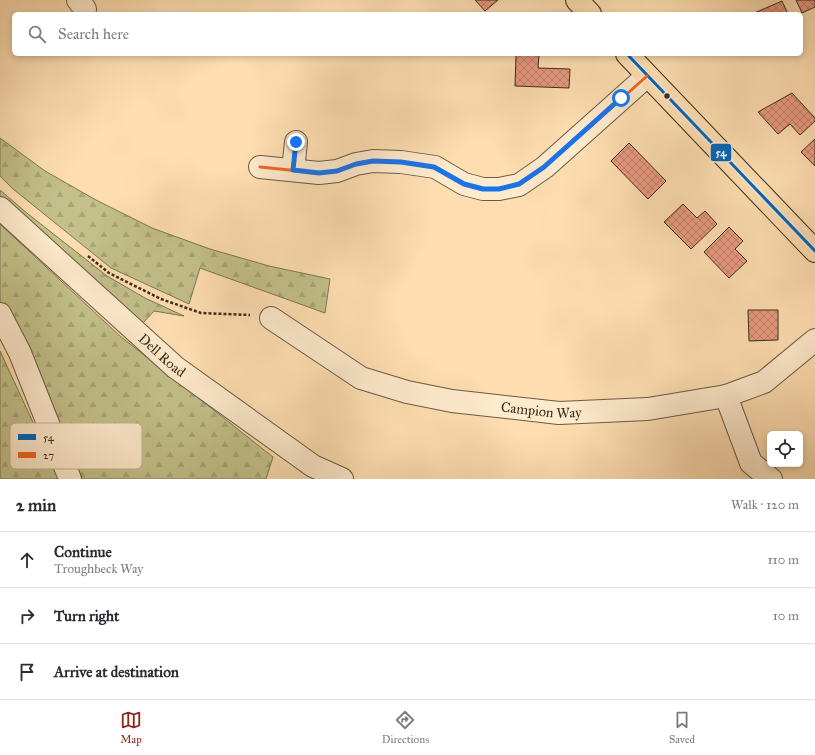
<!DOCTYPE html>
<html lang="en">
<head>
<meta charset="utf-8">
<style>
	body { margin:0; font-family:"IM FELL Great Primer",serif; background:#f7f7f7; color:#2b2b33 }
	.controls { position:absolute; right:12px; bottom:12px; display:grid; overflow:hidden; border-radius:6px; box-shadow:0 2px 6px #0003 }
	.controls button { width:36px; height:36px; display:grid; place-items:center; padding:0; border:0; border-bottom:1px solid #e1e1e2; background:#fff; color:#2b2b33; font:20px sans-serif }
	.stop { position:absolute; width:12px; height:12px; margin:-9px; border:3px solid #1a73e8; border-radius:50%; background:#fff }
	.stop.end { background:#1a73e8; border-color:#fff; box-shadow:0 1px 4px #0008 }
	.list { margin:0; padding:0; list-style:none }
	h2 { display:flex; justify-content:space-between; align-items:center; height:52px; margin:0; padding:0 16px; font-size:17px }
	h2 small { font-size:13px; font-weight:400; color:#7c7c81 }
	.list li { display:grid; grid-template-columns:26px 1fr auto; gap:12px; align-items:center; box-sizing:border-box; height:56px; padding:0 16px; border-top:1px solid #e1e1e2 }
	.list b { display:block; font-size:15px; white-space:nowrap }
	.list p { margin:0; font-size:13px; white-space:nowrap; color:#7c7c81 }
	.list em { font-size:13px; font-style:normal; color:#7c7c81 }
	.icon { flex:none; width:22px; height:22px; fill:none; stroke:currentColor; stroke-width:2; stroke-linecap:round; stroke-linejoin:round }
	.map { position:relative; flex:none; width:815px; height:479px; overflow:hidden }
	.search { position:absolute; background:#fff; box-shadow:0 2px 6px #0003; left:12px; right:12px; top:12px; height:44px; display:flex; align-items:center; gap:10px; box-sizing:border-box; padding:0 14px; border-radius:6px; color:#7c7c81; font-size:15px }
	.sheet { height:220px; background:#fff }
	nav { display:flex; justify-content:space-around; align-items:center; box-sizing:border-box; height:56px; border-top:1px solid #e1e1e2; background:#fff; font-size:11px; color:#7c7c81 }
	nav a { display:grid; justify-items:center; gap:2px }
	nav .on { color:#8f2418 }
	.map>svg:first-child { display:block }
	.forest { fill:url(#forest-firs); stroke:#7e7754 }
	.building { fill:url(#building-cross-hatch); stroke:#3a2e1f }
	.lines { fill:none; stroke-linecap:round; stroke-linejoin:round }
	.minor-casing { stroke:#6b5a44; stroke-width:24 }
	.major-casing { stroke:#3a2e1f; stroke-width:24 }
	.path { stroke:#3a2e1f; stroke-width:2.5; stroke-dasharray:3 2; stroke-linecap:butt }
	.minor { stroke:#feeacc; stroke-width:22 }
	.major { stroke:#fedeb1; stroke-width:22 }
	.bus-1-casing { stroke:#feeacc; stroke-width:6 }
	.bus-2-casing { stroke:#feeacc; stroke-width:6 }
	.bus-1 { stroke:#0065bd; stroke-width:3 }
	.bus-2 { stroke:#f26522; stroke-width:3 }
	.route { stroke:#1a73e8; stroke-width:5 }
	.bus-dot { fill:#3a2e1f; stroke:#feeacc; stroke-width:1.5 }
	.labels { text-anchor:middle; stroke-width:3.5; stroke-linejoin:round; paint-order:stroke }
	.street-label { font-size:14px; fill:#3a2e1f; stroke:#feeacc }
	.key { fill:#feeacc; stroke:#c3b298; stroke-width:1 }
	.key-label { font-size:11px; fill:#3a2e1f }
	.line-badge { stroke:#feeacc; stroke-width:1.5 }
	.badge-label { font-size:11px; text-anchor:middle; font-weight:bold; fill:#fff }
</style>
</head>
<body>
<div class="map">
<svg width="815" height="479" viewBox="0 0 815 479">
	<defs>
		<pattern id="forest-firs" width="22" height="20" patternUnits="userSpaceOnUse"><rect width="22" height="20" fill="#c3c089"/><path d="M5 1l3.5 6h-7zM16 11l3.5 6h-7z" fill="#a8a576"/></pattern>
		<pattern id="building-cross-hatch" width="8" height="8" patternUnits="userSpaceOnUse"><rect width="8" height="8" fill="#ea9a81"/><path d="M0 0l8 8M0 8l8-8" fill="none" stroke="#bf7e69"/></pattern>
	</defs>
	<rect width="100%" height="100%" fill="#fedeb1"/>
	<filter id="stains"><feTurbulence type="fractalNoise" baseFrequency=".005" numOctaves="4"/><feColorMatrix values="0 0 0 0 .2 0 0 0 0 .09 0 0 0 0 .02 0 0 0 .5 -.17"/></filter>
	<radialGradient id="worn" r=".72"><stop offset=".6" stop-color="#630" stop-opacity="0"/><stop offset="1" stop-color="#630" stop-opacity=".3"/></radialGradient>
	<path class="forest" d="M0,138L45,171L96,200L152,228L210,249L269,266L330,279L325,313L200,268L189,304L111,268L13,189L0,176Z
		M0,190L28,214L107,276L145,298L184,316L154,311L143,323L30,225L0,197Z
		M0,224L120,336L273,457L266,479H75L23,349L0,302Z
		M0,351L55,470L60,479H0Z"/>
	<path class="building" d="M475,0H498L485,11Z
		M796,0H815V7L802,13Z
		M782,1L788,14H752Z
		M516,54H539L538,68L570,69L569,88L515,86Z
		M792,93L815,118V121L800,135L790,124L778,134L758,112Z
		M815,139V166L801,152Z
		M629,143L666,181L648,199L611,161Z
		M683,204L697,218L705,211L717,224L691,249L664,222Z
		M729,227L743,241L735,249L747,261L729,278L704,252Z
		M748,310H778V340L749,341Z"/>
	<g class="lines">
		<g class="minor-casing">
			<g id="minor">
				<path d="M78,0L85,9"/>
				<path d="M260,167L319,173L337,171L356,164L373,161L401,162L435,167L464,184L483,189H499L519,185L545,167L647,76"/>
				<path d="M293,170L296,142"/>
				<path id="s1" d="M0,208L175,367L313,466L342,479"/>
				<path d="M0,314L20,353L70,479"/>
				<path id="s2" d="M271,318L361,378L407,392L452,401L559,413L648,409L726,396L764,382L815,340"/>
				<path d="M726,396L751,463L771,479"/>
			</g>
		</g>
		<g class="major-casing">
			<path id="major" d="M577,0L590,14
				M627,54L815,251"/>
		</g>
		<path class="path" d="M88,256L109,273L161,299L201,313L250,315"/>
		<use href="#minor" class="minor"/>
		<use href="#major" class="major"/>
		<g class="bus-1-casing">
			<path id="bus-1" d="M627,54L815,251"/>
		</g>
		<g class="bus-2-casing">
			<path id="bus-2" d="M260,167L319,173L337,171L356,164L373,161L401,162L435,167L464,184L483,189H499L519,185L545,167L647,76"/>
		</g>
		<use href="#bus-1" class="bus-1"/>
		<use href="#bus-2" class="bus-2"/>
	</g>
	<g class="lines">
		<path class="route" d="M296,142L293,170L319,173L337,171L356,164L373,161L401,162L434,167L464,184L483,189H499L519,184L544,167L621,98"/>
	</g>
	<circle class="bus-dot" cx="667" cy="96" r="3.5"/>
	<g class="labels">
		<g class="street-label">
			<text dy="5" stroke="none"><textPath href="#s1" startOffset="219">Dell Road</textPath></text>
			<text dy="5" stroke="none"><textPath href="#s2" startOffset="292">Campion Way</textPath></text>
		</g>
	</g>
	<rect x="10" y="423" width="132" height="46" rx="6" class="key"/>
	<rect x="18" y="434" width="18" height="6" fill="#0065bd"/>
	<rect x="18" y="452" width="18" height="6" fill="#f26522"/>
	<g class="key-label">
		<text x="43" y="441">54</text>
		<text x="43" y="459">27</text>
	</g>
	<rect class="line-badge" x="710" y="143" width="22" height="19" rx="4" fill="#0065bd"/>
	<g class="badge-label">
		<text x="721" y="156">54</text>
	</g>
	<rect width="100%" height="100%" filter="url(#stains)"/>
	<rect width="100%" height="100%" fill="url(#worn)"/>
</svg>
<div class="controls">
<button><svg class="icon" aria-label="locate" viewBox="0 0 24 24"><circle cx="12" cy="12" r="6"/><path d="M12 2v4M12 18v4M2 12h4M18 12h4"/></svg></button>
</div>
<div class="stop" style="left:621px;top:98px"></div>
<div class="stop end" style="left:296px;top:142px"></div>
<div class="search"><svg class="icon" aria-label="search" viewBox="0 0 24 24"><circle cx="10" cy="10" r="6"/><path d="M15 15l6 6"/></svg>Search here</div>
</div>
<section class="sheet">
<h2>2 min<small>Walk · 120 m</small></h2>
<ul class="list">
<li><svg class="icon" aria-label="ahead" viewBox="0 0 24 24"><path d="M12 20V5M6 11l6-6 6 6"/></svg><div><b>Continue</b><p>Troughbeck Way</p></div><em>110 m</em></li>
<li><svg class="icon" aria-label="right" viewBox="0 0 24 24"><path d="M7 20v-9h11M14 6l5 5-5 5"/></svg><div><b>Turn right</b></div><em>10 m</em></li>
<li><svg class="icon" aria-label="arrive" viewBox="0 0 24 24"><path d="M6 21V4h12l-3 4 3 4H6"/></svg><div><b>Arrive at destination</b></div></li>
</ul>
</section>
<nav>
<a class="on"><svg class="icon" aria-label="map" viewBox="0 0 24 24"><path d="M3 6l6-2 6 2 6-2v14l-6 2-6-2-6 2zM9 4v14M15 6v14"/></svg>Map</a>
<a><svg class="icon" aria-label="directions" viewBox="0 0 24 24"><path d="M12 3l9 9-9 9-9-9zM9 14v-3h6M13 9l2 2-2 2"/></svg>Directions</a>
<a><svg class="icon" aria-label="saved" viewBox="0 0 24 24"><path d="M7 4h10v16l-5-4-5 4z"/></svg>Saved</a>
</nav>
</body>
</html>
